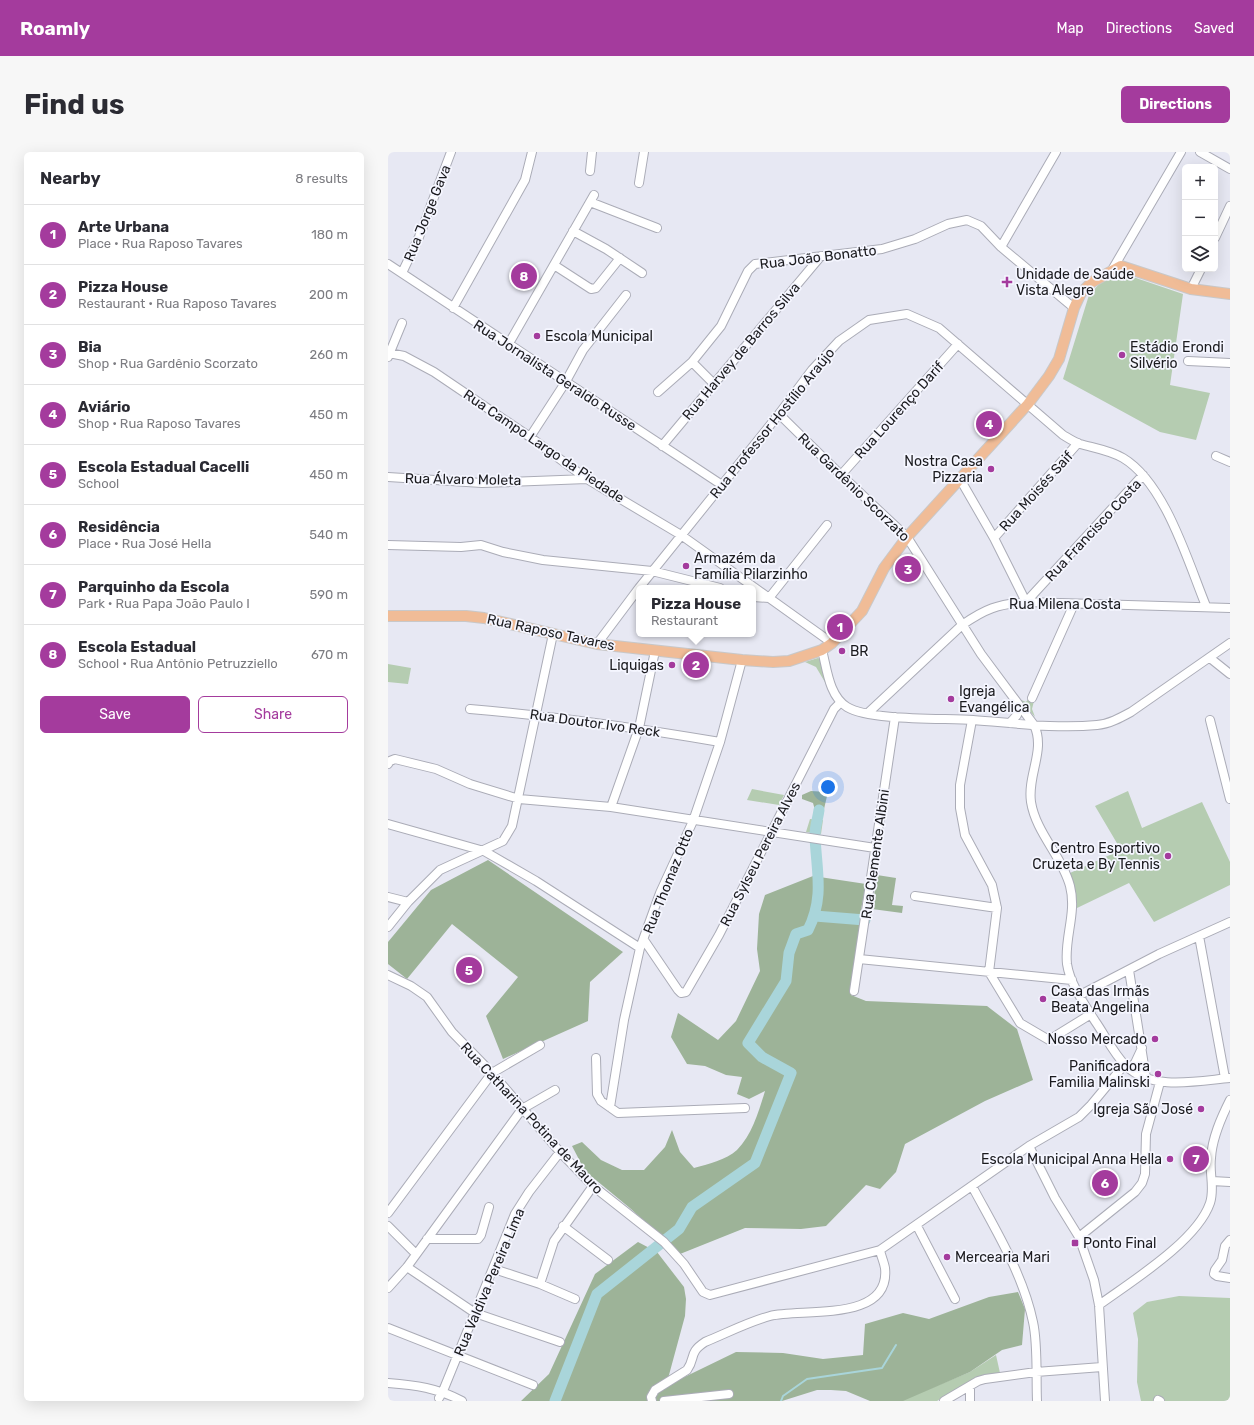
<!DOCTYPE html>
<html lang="en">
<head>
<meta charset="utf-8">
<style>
	body { margin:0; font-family:Rubik,sans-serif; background:#f7f7f7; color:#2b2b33 }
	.controls { position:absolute; right:12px; top:12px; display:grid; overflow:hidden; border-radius:6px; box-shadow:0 4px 16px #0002 }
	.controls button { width:36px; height:36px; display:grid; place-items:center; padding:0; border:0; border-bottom:1px solid #e1e1e2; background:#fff; color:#2b2b33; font:20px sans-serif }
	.you { position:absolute; left:440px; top:635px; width:14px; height:14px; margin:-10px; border:3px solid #fff; border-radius:50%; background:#1a73e8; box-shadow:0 0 0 6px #1a73e833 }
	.badge { display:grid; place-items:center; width:26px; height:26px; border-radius:50%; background:#a43b9d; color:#fff; font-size:13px; font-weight:700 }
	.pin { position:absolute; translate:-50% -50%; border:2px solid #fff; box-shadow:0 1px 4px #0006 }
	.popup { position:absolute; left:248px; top:433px; width:120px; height:52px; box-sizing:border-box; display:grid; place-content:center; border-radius:6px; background:#fff; filter:drop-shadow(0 1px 3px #0005); font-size:13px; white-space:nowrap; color:#7c7c81 }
	.popup b { font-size:15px; color:#2b2b33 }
	.popup::after { content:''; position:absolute; left:50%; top:100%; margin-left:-8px; border:8px solid transparent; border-top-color:#fff }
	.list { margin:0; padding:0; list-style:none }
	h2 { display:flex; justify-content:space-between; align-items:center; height:52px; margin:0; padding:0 16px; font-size:17px }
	h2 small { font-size:13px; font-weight:400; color:#7c7c81 }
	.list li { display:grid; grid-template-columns:26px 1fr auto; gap:12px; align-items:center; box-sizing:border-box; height:60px; padding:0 16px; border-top:1px solid #e1e1e2 }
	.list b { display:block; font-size:15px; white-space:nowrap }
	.list p { margin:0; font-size:13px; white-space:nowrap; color:#7c7c81 }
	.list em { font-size:13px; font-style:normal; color:#7c7c81 }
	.actions { display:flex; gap:8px; padding:12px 16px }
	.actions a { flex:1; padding:9px 0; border:1px solid #a43b9d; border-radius:6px; text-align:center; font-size:14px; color:#a43b9d }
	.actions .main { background:#a43b9d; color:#fff }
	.icon { flex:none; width:22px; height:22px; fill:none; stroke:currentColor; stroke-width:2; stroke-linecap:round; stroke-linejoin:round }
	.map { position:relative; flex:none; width:842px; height:1249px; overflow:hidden; border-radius:6px }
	header { display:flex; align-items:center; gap:24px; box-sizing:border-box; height:56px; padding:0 20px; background:#a43b9d; color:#fff }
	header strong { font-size:19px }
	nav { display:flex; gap:22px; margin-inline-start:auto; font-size:14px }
	.intro { display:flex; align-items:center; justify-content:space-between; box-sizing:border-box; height:96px; padding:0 24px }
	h1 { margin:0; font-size:28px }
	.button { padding:10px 18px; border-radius:6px; background:#a43b9d; color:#fff; font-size:14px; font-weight:700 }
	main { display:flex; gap:24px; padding:0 24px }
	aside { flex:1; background:#fff; border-radius:6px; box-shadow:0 4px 16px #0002 }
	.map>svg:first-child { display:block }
	.green { fill:#b5ccb1 }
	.forest { fill:#9db398 }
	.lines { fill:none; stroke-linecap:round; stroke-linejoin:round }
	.stream { stroke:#a9d5da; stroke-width:2 }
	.river { stroke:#a9d5da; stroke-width:11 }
	.minor-casing { stroke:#abacb7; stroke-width:10 }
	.major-casing { stroke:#c8c8c9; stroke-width:12 }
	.minor { stroke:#fff; stroke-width:8 }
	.major { stroke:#f0bc97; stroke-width:10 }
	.poi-dot { fill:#a43b9d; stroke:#f5f6ff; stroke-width:1.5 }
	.labels { text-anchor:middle; stroke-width:3.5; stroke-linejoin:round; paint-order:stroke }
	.street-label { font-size:14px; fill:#1b1b1f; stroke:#f5f6ff }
	.poi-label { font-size:14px; fill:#1b1b1f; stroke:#f5f6ff; text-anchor:start }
</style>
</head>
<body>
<header>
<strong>Roamly</strong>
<nav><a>Map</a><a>Directions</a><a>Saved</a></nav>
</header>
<div class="intro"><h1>Find us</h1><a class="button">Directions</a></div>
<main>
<aside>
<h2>Nearby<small>8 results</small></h2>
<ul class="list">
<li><span class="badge">1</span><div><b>Arte Urbana</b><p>Place · Rua Raposo Tavares</p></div><em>180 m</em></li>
<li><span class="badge">2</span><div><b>Pizza House</b><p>Restaurant · Rua Raposo Tavares</p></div><em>200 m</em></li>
<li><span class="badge">3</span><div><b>Bia</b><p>Shop · Rua Gardênio Scorzato</p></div><em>260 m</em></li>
<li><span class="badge">4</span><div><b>Aviário</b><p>Shop · Rua Raposo Tavares</p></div><em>450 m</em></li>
<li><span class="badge">5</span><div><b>Escola Estadual Cacelli</b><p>School</p></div><em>450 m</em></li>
<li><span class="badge">6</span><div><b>Residência</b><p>Place · Rua José Hella</p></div><em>540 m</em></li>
<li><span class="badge">7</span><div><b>Parquinho da Escola</b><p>Park · Rua Papa João Paulo I</p></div><em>590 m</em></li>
<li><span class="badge">8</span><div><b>Escola Estadual</b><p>School · Rua Antônio Petruzziello</p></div><em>670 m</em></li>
</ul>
<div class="actions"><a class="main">Save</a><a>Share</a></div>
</aside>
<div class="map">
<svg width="842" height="1249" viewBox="0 0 842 1249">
	<rect width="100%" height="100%" fill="#e7e8f3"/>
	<path class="green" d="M742,124L795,142L782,233L822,241L808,288L772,280L675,227L701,143L714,129Z
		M430,506L432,507L441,537L428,515L417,510Z
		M0,512L23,516L20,532L0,530Z
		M641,546L646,549L644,557L647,565L631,547L638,550Z
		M364,637L396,643L391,653L359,648Z
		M740,639L754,676L814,650L842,710V733L766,770L741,731L689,756L682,721L733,698L707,654Z
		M422,667L435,668L433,682L418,680Z
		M820,997L819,1014H797L798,1000Z
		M791,1144L842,1146V1249H753L749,1230L750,1187L745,1161L759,1150Z
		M608,1203L612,1221L587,1226L549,1249H512L582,1220Z"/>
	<path class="forest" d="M423,639L440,640L436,657L427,658L425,651L414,647V643Z
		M100,708L235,800L202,830L200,869L115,907L98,864L130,825L64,772L19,827L0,812V790L43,738Z
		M489,723L508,726L504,753L515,754L514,761L484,757Z
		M425,724L478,732L472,763L471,790L463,843L478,849L599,854L629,877L645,928L597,949L517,992L508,1020L492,1037L478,1033L438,1074L413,1077L357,1076L292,1102L243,1057L197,1019L184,994L194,990L213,1008L234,1018H256L277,995L284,978L292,1000L306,1016C320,1012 338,1008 349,998C364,983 371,959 377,939L361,947L349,942L354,925L338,923L317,914L299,912L283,885L290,861L330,888L348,869L372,819L369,797L371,762L377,743Z
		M250,1090L269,1100L296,1135L298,1147L297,1164L278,1234L348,1200L395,1201L435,1207L475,1203L477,1172L515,1161L541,1167L601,1145L630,1140L637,1157L634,1193L614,1198L582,1220L515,1249H482L458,1239L443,1238H429L394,1249H133L161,1222L207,1122Z"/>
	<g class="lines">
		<path class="stream" d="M393,1249L395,1244L419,1227L494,1216L508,1193"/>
		<path class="river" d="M427,764L477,768
			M167,1249L209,1142L291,1077L304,1055L367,1011L403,921L374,905L360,891L398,829L401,801L408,782L420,778C437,745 428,717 427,683C427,674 430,666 431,658"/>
		<g class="minor-casing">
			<path id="minor" d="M812,0L842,17
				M202,19L204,0
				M251,31L256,0
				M202,50L269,76
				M185,79L218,97L254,121
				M827,86L842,54
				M613,95L668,0
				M0,112L334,333
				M166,113L203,137L208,136L232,106
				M724,118L793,0
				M14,121L31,85L63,0
				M803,137L813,117
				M65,156L137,28L144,0
				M120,193L206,43
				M1,201L16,204L46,220L142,285L199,327L293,383L444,491
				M0,205L14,171
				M800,209L842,211
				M304,210L326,232
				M270,240L304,210L333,174L360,119L367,112L494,97L527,87L560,72L579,68L593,74L613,95L686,156
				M391,262L453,323L519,385L593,502L646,573C658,598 639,623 643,650C648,681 674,704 682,734C689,761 676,786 679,812C682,832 697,853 707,869C717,883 725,901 738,914C764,939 809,929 842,926
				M142,285L177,231L195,198L238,143
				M274,294L433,104
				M828,304L842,310
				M453,323L570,192
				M0,325L94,331L199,327
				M572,327L606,386L638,450L755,323
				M606,386L690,291
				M0,393L73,395L93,393L115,400L155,408L264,419L332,436
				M251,436L391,262L424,218L451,189L481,168L519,162L551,176L675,283C680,286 686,290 692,292C706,296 721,298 735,306C777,331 800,410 818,454
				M365,445L381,446L439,373
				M209,492L251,436
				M434,498C439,517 441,544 459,555C482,569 556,566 585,568C626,571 668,577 709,573C721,572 732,566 743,560L842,491
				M822,506L842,522
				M644,546L686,452
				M82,557C166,564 249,576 332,590
				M480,561L574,473C597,457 610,452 638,450L842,456
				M584,568L572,633V656L577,683L604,733L609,756L601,820L632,871L661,888L703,862
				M822,568L842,647
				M622,571L629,563L631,554
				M0,612L2,609L7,607L48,617L82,632L131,647L223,655L487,696
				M223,655L251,576L267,499
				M0,672L96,699L148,729L252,796
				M527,744L609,756
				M0,745L20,750
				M0,775L20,750L52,718L115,689L124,674L165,482
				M811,784L837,926
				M256,788L290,838L293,841L298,840L331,783L446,557L453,550
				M471,807L684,828
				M741,818L758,926
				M0,823L23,834L39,845L64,880L104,921L172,1000L205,1034L276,1090L296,1112L315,1140L322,1143L492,1098L641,994L691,965L703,953L737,912
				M466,839L507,565
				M692,843L771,802L842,770
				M208,906L209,942L213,949L230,961L357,956
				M741,916L747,911L754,896
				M222,955L236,868L252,796L272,741L305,669L332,590L354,508
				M641,994L667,1046L691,1085L706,1128L711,1153L717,1249
				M824,1029L842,1030
				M584,1034C607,1077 635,1122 645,1170C650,1192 648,1226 649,1249
				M0,1061L104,921L152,893
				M0,1074L28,1102
				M175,1074L220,1108
				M529,1074L567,1147
				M691,1085L747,1040L754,1031L757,1022L758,982L772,930
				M39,1087H90L93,1083L101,1055
				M842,1088L837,1094L834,1108L827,1118L826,1122L829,1124L842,1126
				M19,1115L87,1161L172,1190
				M106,1117L152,1132L187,1147
				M152,1132L166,1089L205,1034
				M0,1136L19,1115L134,957L167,938
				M711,1153C744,1129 809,1089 822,1051C827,1036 821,1021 823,1006C824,986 833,966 842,948
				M0,1176L145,1233
				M0,1231C27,1233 50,1236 74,1249
				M51,1246L55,1239L127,1062L141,1040L172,1000
				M770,1248L772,1249
				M264,1249L263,1245L267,1238L299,1218C308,1206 300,1201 317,1190C339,1181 360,1170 382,1164C414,1156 503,1171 497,1116C496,1110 493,1104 492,1098
				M276,1249L341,1242
				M556,1249L590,1229L597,1227L648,1220L714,1215
				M582,1249V1234"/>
		</g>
		<g class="major-casing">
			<path id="major" d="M0,464H78L96,466L209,492L354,508L385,510L401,509L434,498L444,491L474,459L496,416L519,385L640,252L661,224L671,207L686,156L693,141L704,130L733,114L803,137L842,142"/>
		</g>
		<use href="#minor" class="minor"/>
		<use href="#major" class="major"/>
	</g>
	<g class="poi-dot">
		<path d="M617 124h4v4h4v4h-4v4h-4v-4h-4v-4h4z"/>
		<circle cx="149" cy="184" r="4"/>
		<circle cx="734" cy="203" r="4"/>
		<circle cx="603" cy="317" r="4"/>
		<circle cx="298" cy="414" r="4"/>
		<circle cx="454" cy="499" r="4"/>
		<circle cx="284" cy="513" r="4"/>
		<circle cx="563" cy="547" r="4"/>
		<circle cx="780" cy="704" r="4"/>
		<circle cx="655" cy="847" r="4"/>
		<circle cx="767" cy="887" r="4"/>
		<circle cx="770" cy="922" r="4"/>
		<circle cx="813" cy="957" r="4"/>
		<circle cx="782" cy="1007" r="4"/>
		<rect x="683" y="1087" width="8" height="8" rx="2"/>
		<circle cx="559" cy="1105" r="4"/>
	</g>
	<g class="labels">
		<g class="street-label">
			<text transform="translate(39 61) rotate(-68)" y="5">Rua Jorge Gava</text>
			<text transform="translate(430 105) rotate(-7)" y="5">Rua João Bonatto</text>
			<text transform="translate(353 199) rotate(-50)" y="5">Rua Harvey de Barros Silva</text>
			<text transform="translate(167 223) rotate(33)" y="5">Rua Jornalista Geraldo Russe</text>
			<text transform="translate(511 258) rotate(-48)" y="5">Rua Lourenço Darif</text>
			<text transform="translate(384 271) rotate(-51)" y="5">Rua Professor Hostílio Araújo</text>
			<text transform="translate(156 294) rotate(34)" y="5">Rua Campo Largo da Piedade</text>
			<text transform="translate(75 327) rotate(1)" y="5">Rua Álvaro Moleta</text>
			<text transform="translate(466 335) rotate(44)" y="5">Rua Gardênio Scorzato</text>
			<text transform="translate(648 339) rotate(-48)" y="5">Rua Moisés Saif</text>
			<text transform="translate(705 378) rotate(-47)" y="5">Rua Francisco Costa</text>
			<text x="677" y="457">Rua Milena Costa</text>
			<text transform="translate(163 480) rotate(12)" y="5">Rua Raposo Tavares</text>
			<text transform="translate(207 571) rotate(8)" y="5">Rua Doutor Ivo Reck</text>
			<text transform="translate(372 702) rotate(-63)" y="5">Rua Sylseu Pereira Alves</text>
			<text transform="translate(487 702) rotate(-82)" y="5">Rua Clemente Albini</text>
			<text transform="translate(280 729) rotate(-68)" y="5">Rua Thomaz Otto</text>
			<text transform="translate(144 966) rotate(47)" y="5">Rua Catharina Potina de Mauro</text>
			<text transform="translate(101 1130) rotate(-67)" y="5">Rua Valdiva Pereira Lima</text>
		</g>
		<g class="poi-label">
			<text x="628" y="127">Unidade de Saúde<tspan x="628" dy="16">Vista Alegre</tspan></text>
			<text x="157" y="189">Escola Municipal</text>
			<text x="742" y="200">Estádio Erondi<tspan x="742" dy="16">Silvério</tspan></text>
			<text x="595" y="314" text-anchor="end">Nostra Casa<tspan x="595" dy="16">Pizzaria</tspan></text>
			<text x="306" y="411">Armazém da<tspan x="306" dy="16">Família Pilarzinho</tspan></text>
			<text x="462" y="504">BR</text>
			<text x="276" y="518" text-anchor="end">Liquigas</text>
			<text x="571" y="544">Igreja<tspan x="571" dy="16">Evangélica</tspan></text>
			<text x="772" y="701" text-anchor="end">Centro Esportivo<tspan x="772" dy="16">Cruzeta e By Tennis</tspan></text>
			<text x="663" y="844">Casa das Irmãs<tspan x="663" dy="16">Beata Angelina</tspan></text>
			<text x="759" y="892" text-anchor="end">Nosso Mercado</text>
			<text x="762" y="919" text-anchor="end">Panificadora<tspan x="762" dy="16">Familia Malinski</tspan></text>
			<text x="805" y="962" text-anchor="end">Igreja São José</text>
			<text x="774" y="1012" text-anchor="end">Escola Municipal Anna Hella</text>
			<text x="695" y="1096">Ponto Final</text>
			<text x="567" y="1110">Mercearia Mari</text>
		</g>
	</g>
</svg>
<div class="controls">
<button>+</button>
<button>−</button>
<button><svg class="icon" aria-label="layers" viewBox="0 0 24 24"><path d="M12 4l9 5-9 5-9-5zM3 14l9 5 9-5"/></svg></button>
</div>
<div class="you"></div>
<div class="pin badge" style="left:452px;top:475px">1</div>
<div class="pin badge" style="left:308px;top:513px">2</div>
<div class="popup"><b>Pizza House</b>Restaurant</div>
<div class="pin badge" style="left:520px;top:417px">3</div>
<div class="pin badge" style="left:601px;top:272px">4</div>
<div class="pin badge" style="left:81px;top:818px">5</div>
<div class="pin badge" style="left:717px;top:1031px">6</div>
<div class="pin badge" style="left:808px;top:1007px">7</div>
<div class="pin badge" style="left:136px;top:124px">8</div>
</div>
</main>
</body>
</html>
